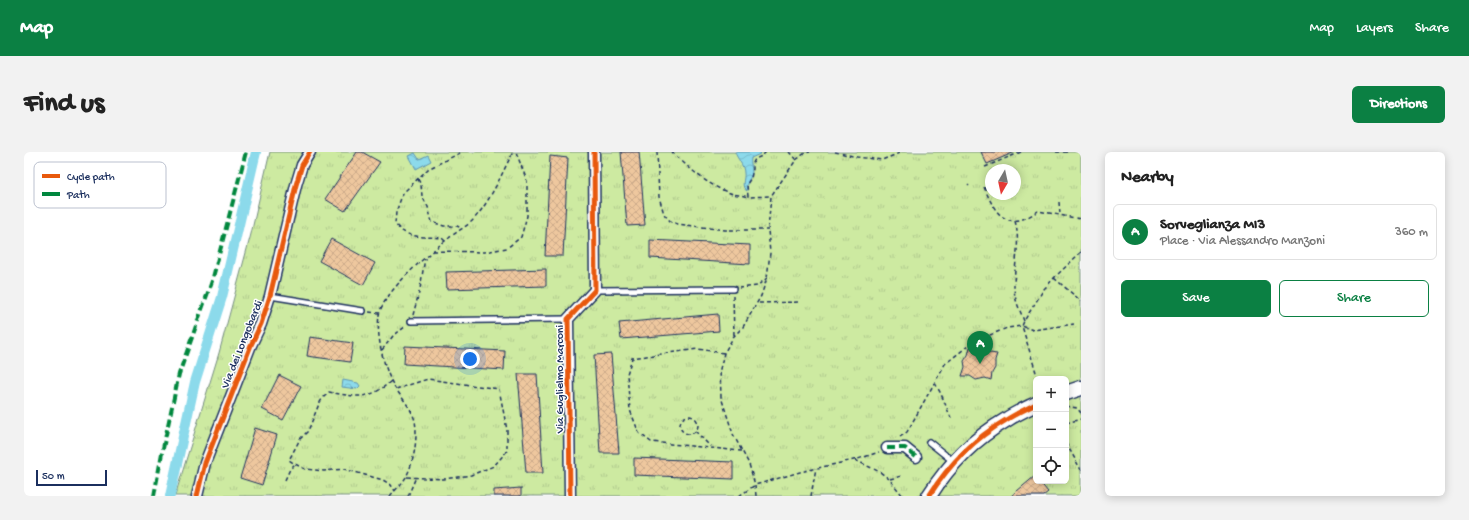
<!DOCTYPE html>
<html lang="en">
<head>
<meta charset="utf-8">
<style>
	body { margin:0; font-family:"Gochi Hand",sans-serif; background:#f2f2f2; color:#222 }
	.controls { position:absolute; right:12px; bottom:12px; display:grid; overflow:hidden; border-radius:6px; box-shadow:0 2px 10px #0003 }
	.controls button { width:36px; height:36px; display:grid; place-items:center; padding:0; border:0; border-bottom:1px solid #e0e0e0; background:#fff; color:#222; font:20px sans-serif }
	.compass { position:absolute; left:961px; top:12px; width:36px; height:36px; border-radius:50%; background:#fff; box-shadow:0 2px 10px #0003; rotate:189deg }
	.scale { position:absolute; left:12px; bottom:10px; width:71px; box-sizing:border-box; padding-left:4px; border:2px solid #1b2f5e; border-top:0; font-size:11px; line-height:14px; white-space:nowrap; color:#1b2f5e; -webkit-text-stroke:3px #fff; paint-order:stroke }
	.you { position:absolute; left:446px; top:207px; width:14px; height:14px; margin:-10px; border:3px solid #fff; border-radius:50%; background:#1a73e8; box-shadow:0 0 0 6px #1a73e833 }
	.badge { display:grid; place-items:center; width:26px; height:26px; border-radius:50%; background:#0b8043; color:#fff; font-size:13px; font-weight:700 }
	.pin { position:absolute; translate:-50% -33px; filter:drop-shadow(0 1px 2px #0008) }
	.pin::after { content:''; position:absolute; top:21px; width:14px; height:12px; background:inherit; clip-path:polygon(0 0,100% 0,50% 100%) }
	.list { margin:0; padding:0; list-style:none }
	h2 { display:flex; justify-content:space-between; align-items:center; height:52px; margin:0; padding:0 16px; font-size:17px }
	h2 small { font-size:13px; font-weight:400; color:#767676 }
	.list li { display:grid; grid-template-columns:26px 1fr auto; gap:12px; align-items:center; box-sizing:border-box; height:56px; margin:0 8px 8px; padding:0 8px; border:1px solid #e0e0e0; border-radius:6px }
	.list b { display:block; font-size:15px; white-space:nowrap }
	.list p { margin:0; font-size:13px; white-space:nowrap; color:#767676 }
	.list em { font-size:13px; font-style:normal; color:#767676 }
	.actions { display:flex; gap:8px; padding:12px 16px }
	.actions a { flex:1; padding:9px 0; border:1px solid #0b8043; border-radius:6px; text-align:center; font-size:14px; color:#0b8043 }
	.actions .main { background:#0b8043; color:#fff }
	.icon { flex:none; width:22px; height:22px; fill:none; stroke:currentColor; stroke-width:2; stroke-linecap:round; stroke-linejoin:round }
	.map { position:relative; flex:none; width:1057px; height:344px; overflow:hidden; border-radius:6px }
	header { display:flex; align-items:center; gap:24px; box-sizing:border-box; height:56px; padding:0 20px; background:#0b8043; color:#fff }
	header strong { font-size:19px }
	nav { display:flex; gap:22px; margin-inline-start:auto; font-size:14px }
	.intro { display:flex; align-items:center; justify-content:space-between; box-sizing:border-box; height:96px; padding:0 24px }
	h1 { margin:0; font-size:28px }
	.button { padding:10px 18px; border-radius:6px; background:#0b8043; color:#fff; font-size:14px; font-weight:700 }
	main { display:flex; gap:24px; padding:0 24px }
	aside { flex:1; background:#fff; border-radius:6px; box-shadow:0 2px 10px #0003 }
	.map>svg:first-child { display:block }
	.grass { fill:url(#grass-tufts); stroke:#748c80; fill-rule:evenodd }
	.water { fill:url(#water-waves); stroke:#5f96b3 }
	.lines { fill:none; stroke-linecap:round; stroke-linejoin:round }
	.canal { stroke:#8cdaeb; stroke-width:10 }
	.building { fill:url(#building-cross-hatch); stroke:#1b2f5e }
	.lane-casing { stroke:#1b2f5e; stroke-width:8 }
	.street-casing { stroke:#1b2f5e; stroke-width:13 }
	.secondary-casing { stroke:#1b2f5e; stroke-width:17 }
	.path { stroke:#1b2f5e; stroke-width:1.5; stroke-dasharray:4 3; stroke-linecap:butt }
	.lane { stroke:#fff; stroke-width:5 }
	.street { stroke:#fff; stroke-width:10 }
	.secondary { stroke:#fff; stroke-width:14 }
	.quiet { stroke:#00873e; stroke-width:4; stroke-dasharray:8 4; stroke-linecap:butt }
	.cycleway-casing { stroke:#fff; stroke-width:8 }
	.cycleway { stroke:#e8590c; stroke-width:5 }
	.labels { text-anchor:middle; stroke-width:3; stroke-linejoin:round; paint-order:stroke }
	.street-label { font-size:12px; fill:#1b2f5e; stroke:#fff }
	.key { fill:#fff; stroke:#bbc1cf; stroke-width:1 }
	.key-label { font-size:11px; fill:#1b2f5e }
</style>
</head>
<body>
<header>
<strong>Map</strong>
<nav><a>Map</a><a>Layers</a><a>Share</a></nav>
</header>
<div class="intro"><h1>Find us</h1><a class="button">Directions</a></div>
<main>
<div class="map">
<svg width="1057" height="344" viewBox="0 0 1057 344">
	<defs>
		<pattern id="grass-tufts" width="24" height="20" patternUnits="userSpaceOnUse"><rect width="24" height="20" fill="#cdeaa1"/><path d="M3 7l-1-3M5 7V3M7 7l1-3M15 17l-1-3M17 17v-4M19 17l1-3" fill="none" stroke="#afc98d"/></pattern>
		<pattern id="water-waves" width="16" height="10" patternUnits="userSpaceOnUse"><rect width="16" height="10" fill="#8cdaeb"/><path d="M0 5q4-4 8 0t8 0" fill="none" stroke="#78bbcc"/></pattern>
		<pattern id="building-cross-hatch" width="8" height="8" patternUnits="userSpaceOnUse"><rect width="8" height="8" fill="#eec79e"/><path d="M0 0l8 8M0 8l8-8" fill="none" stroke="#ccab8a"/></pattern>
	</defs>
	<rect width="100%" height="100%" fill="#fff"/>
	<filter id="ink" filterUnits="userSpaceOnUse"><feTurbulence type="fractalNoise" baseFrequency=".025" numOctaves="2"/><feDisplacementMap in="SourceGraphic" scale="8" xChannelSelector="R" yChannelSelector="G"/><feConvolveMatrix kernelMatrix="1 2 1 2 8 2 1 2 1" color-interpolation-filters="sRGB"/></filter>
	<g filter="url(#ink)">
		<path class="grass" d="M246,0H1057V344H151L195,201L227,82ZM967,18H991V42H967ZM1012,227H1042V329H1012Z"/>
		<path class="water" d="M711,0H738L736,2L727,6C726,11 728,15 728,20C727,28 721,29 723,39C716,35 721,27 720,21C720,13 713,7 711,0Z
			M391,1L395,7L404,3L407,9L392,17L385,4Z
			M319,228L334,231L336,234L333,237L318,235Z"/>
		<g class="lines">
			<path class="canal" d="M146,344L171,230L198,145L232,0"/>
		</g>
		<path class="building" d="M333,0H338L356,10L321,59L301,47Z
			M597,0H615L621,73L603,74Z
			M957,0H991L963,12Z
			M526,4L544,6L539,104H521Z
			M307,87L351,111L339,133L295,109Z
			M626,88L726,93V112L626,106Z
			M522,117V134L423,137L422,120Z
			M694,162L695,179L597,187L595,171Z
			M286,185L329,191L326,210L283,204Z
			M381,194L481,199L480,218L380,212Z
			M946,195L953,198L959,197L966,201L973,202L971,208V216L968,221L967,228L961,226L952,228L946,224H938L941,215L940,209L944,203Z
			M587,202L595,301H576L570,203Z
			M494,222H513L519,321H502Z
			M255,223L277,234L259,268L238,257Z
			M231,276L253,283L238,333L216,326Z
			M610,306L709,310V327L610,323Z
			M1011,324L1012,329H1015L1024,340L1019,344H987Z
			M497,336V344H470V338Z"/>
		<g class="lines">
			<g class="lane-casing">
				<path id="lane" d="M571,138L709,137
					M246,144L339,159
					M387,169L544,167
					M905,290L930,310"/>
			</g>
			<g class="street-casing">
				<path id="street" d="M863,296H881L892,305
					M173,344L181,311L227,193L237,172L246,144L272,33L278,13L286,0
					M546,344L544,167L571,138L570,0"/>
			</g>
			<g class="secondary-casing">
				<path id="secondary" d="M1042,241L1057,236
					M905,344C924,314 951,286 982,268C991,262 1002,257 1012,252"/>
			</g>
			<path class="path" d="M633,0L635,45L640,62L647,70L654,72L701,78H744
				M648,0C665,16 683,33 706,41C711,43 718,43 724,45
				M742,0L738,4L731,7L729,11V17L727,26L723,32L724,45L747,44
				M811,0L833,5L858,8L878,0
				M1032,0H1045
				M772,8L781,1L786,0
				M961,15L997,0
				M394,27L397,33L398,44L404,55L408,70L420,74H433L437,76
				M944,34L945,33
				M960,35C972,64 983,80 1014,59L1057,67
				M1035,50L1036,63
				M991,69C997,90 990,113 990,135C990,147 996,158 1000,169
				M421,89L418,86C401,84 383,88 371,72L372,60L379,41L404,17L438,0
				M409,99L461,100L483,96L497,85L503,64V29L492,0
				M1030,126L1057,149
				M715,136L733,134L743,126
				M709,144L710,184
				M735,151L775,150
				M345,160L355,161
				M389,163L396,137L401,106
				M358,198L369,184L382,174
				M700,201L674,197L608,206L603,222L606,258L615,281L627,290L717,299
				M1014,227L998,174L1000,169L1020,137L1030,126L1057,100
				M367,229C345,249 332,245 305,240L298,247L295,252L284,279L276,287L265,308L271,312L281,317L300,319L320,317L359,328L367,333L371,339
				M911,231L917,242L927,266
				M372,237L404,227L475,237L483,278V299L470,314L447,323L420,327L382,325
				M1042,254L1053,256L1057,261
				M656 273a9 9 0 1 1 18 0a9 9 0 1 1-18 0Z
				M1042,271L1057,267
				M671,279L687,295
				M876,285L883,280L921,212L949,190L983,176L998,174L1009,178L1050,172
				M1042,291L1057,318
				M831,308L856,320L865,327L879,344
				M866,327L878,324
				M261,328L266,317L271,312
				M366,344C371,338 378,332 382,325C390,310 394,286 391,269C388,257 378,246 371,236C360,218 352,184 355,163C359,140 406,100 425,86C432,80 440,76 447,70C466,51 477,23 489,0
				M384,344L392,325
				M715,344L731,333L776,320L834,307L855,300
				M732,344L731,333L725,312L709,282L697,245L696,217L700,201L710,184L719,175L737,144L743,126L746,101L744,78L747,44L772,8L765,0
				M787,344L792,316"/>
			<use href="#lane" class="lane"/>
			<use href="#street" class="street"/>
			<use href="#secondary" class="secondary"/>
			<path class="quiet" d="M863,296H881L892,305
				M130,344L138,301L155,222L188,129L222,0"/>
			<g class="cycleway-casing">
				<path id="cycleway" d="M173,344L181,311L227,193L237,172L246,144L272,33L278,13L286,0
					M546,344L544,167L571,138L570,0
					M905,344C924,314 951,286 982,268C991,262 1002,257 1012,252"/>
			</g>
			<use href="#cycleway" class="cycleway"/>
		</g>
	</g>
	<g class="labels">
		<g class="street-label">
			<text transform="translate(217 192) rotate(-68)" y="4">Via dei Longobardi</text>
			<text transform="translate(535 227) rotate(-90)" y="4">Via Guglielmo Marconi</text>
		</g>
	</g>
	<rect x="10" y="10" width="132" height="46" rx="6" class="key"/>
	<rect x="18" y="22" width="18" height="4" fill="#e8590c"/>
	<rect x="18" y="40" width="18" height="4" fill="#00873e"/>
	<g class="key-label">
		<text x="43" y="28">Cycle path</text>
		<text x="43" y="46">Path</text>
	</g>
</svg>
<div class="controls">
<button>+</button>
<button>−</button>
<button><svg class="icon" aria-label="locate" viewBox="0 0 24 24"><circle cx="12" cy="12" r="6"/><path d="M12 2v4M12 18v4M2 12h4M18 12h4"/></svg></button>
</div>
<svg class="compass" viewBox="-18 -18 36 36"><path d="M0-13l5 13h-10z" fill="#e53935"/><path d="M0 13l5-13h-10z" fill="#767676"/></svg>
<div class="scale">50 m</div>
<div class="you"></div>
<div class="pin badge" style="left:956px;top:212px">A</div>
</div>
<aside>
<h2>Nearby<small></small></h2>
<ul class="list">
<li><span class="badge">A</span><div><b>Sorveglianza MI3</b><p>Place · Via Alessandro Manzoni</p></div><em>360 m</em></li>
</ul>
<div class="actions"><a class="main">Save</a><a>Share</a></div>
</aside>
</main>
</body>
</html>
